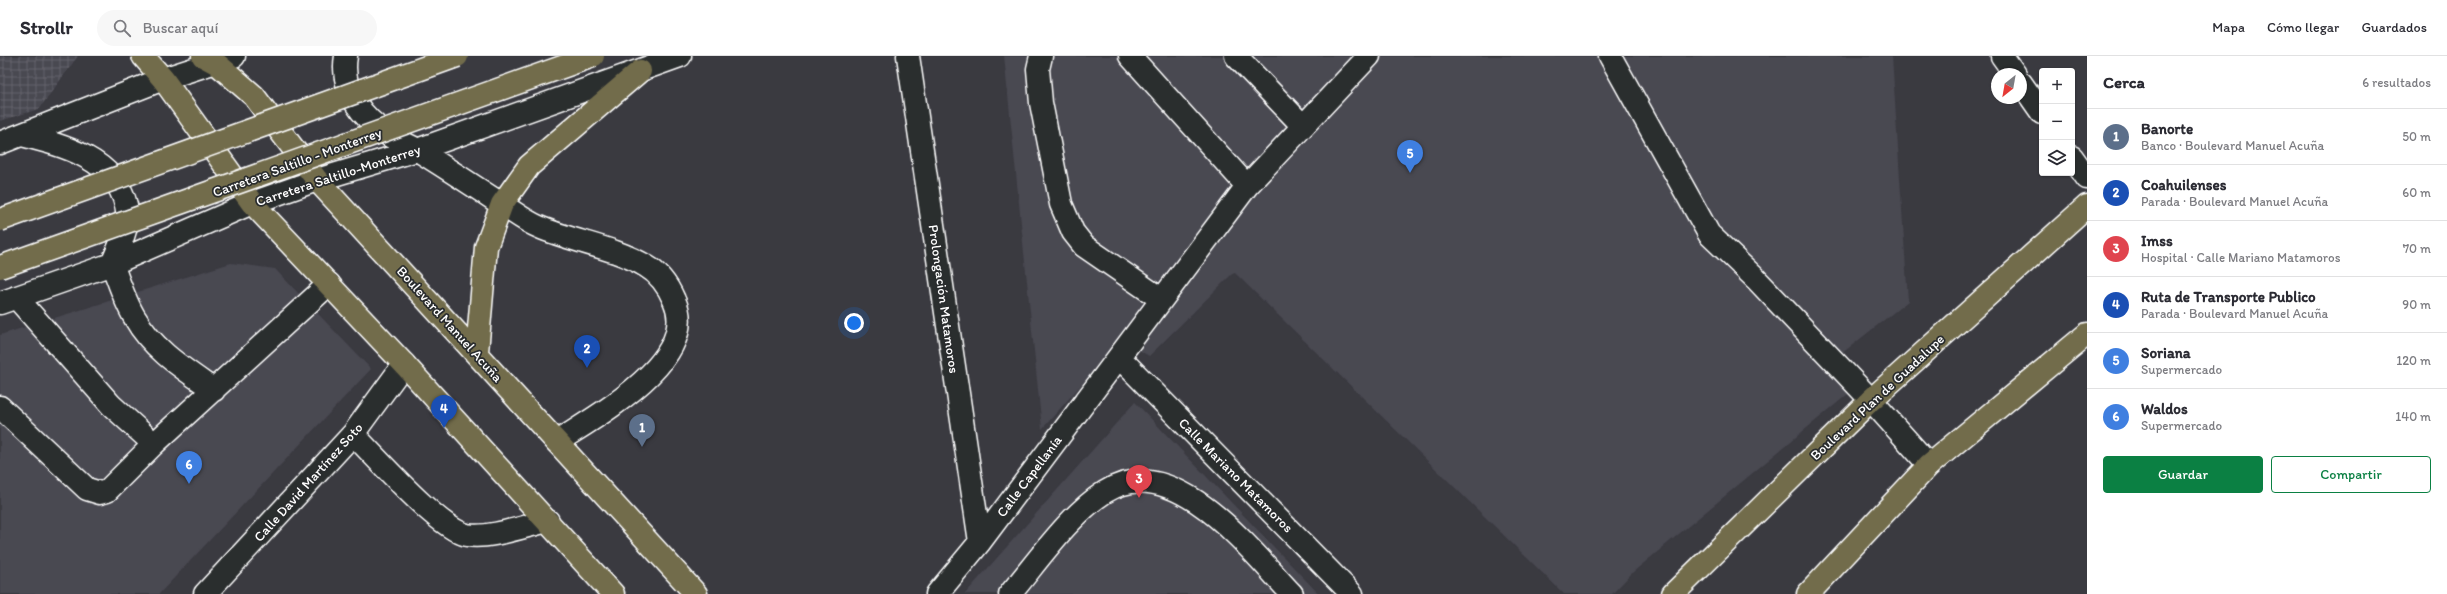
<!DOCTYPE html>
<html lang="es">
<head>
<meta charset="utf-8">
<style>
	body { margin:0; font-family:Itim,sans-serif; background:#f7f7f7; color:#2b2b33 }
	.controls { position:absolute; right:12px; top:12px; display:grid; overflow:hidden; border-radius:4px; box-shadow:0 1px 3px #0004 }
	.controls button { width:36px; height:36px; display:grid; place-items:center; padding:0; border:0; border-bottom:1px solid #e1e1e2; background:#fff; color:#2b2b33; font:20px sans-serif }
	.compass { position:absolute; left:1991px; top:12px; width:36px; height:36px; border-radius:50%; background:#fff; box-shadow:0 1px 3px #0004; rotate:211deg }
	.you { position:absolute; left:854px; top:267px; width:14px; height:14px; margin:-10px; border:3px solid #fff; border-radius:50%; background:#1a73e8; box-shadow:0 0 0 6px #1a73e833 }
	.badge { display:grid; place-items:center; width:26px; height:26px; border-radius:50%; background:#0b8043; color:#fff; font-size:13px; font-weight:700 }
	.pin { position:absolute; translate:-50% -33px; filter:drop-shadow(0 1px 2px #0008) }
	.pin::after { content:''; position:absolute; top:21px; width:14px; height:12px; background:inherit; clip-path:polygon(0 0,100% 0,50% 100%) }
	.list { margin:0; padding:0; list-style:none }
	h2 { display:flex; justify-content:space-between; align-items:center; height:52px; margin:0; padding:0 16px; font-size:17px }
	h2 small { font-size:13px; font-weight:400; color:#7c7c81 }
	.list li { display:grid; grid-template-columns:26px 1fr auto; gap:12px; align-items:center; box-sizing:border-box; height:56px; padding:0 16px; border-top:1px solid #e1e1e2 }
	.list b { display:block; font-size:15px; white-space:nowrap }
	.list p { margin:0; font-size:13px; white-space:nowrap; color:#7c7c81 }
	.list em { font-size:13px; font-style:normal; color:#7c7c81 }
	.actions { display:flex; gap:8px; padding:12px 16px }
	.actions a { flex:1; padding:9px 0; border:1px solid #0b8043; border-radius:4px; text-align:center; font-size:14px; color:#0b8043 }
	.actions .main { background:#0b8043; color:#fff }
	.icon { flex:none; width:22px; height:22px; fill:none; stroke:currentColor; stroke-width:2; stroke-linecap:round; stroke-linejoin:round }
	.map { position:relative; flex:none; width:2087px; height:538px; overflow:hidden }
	header { display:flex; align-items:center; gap:24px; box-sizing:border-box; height:56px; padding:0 20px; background:#fff; border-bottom:1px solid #e1e1e2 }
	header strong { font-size:19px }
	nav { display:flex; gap:22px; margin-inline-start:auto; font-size:14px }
	.search { width:280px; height:36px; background:#f7f7f7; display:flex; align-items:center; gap:10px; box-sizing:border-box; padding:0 14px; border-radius:22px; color:#7c7c81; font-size:15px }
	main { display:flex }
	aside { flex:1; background:#fff }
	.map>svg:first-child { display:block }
	.built { fill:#494851 }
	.industrial { fill:url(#industrial-grid) }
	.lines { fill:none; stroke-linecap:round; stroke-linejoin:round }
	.minor-casing { stroke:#fff; stroke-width:25 }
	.major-casing { stroke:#fff; stroke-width:25 }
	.minor { stroke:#2a2d2e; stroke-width:22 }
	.major { stroke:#726c4b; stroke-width:22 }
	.highway-bridge-casing { stroke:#fff; stroke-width:25; stroke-linecap:butt }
	.highway-bridge { stroke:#726c4b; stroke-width:22 }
	.labels { text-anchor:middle; stroke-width:3.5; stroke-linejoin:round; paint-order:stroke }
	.street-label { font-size:14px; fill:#fff; stroke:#2a2d2e }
</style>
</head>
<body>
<header>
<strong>Strollr</strong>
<div class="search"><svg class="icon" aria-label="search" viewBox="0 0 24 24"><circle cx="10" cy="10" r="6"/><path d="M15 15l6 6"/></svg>Buscar aquí</div>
<nav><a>Mapa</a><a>Cómo llegar</a><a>Guardados</a></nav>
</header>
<main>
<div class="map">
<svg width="2087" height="538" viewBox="0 0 2087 538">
	<defs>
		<pattern id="industrial-grid" width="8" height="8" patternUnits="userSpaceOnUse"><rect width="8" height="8" fill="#494851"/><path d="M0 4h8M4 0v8" fill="none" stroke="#64636b"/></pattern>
	</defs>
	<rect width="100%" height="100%" fill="#3a3a40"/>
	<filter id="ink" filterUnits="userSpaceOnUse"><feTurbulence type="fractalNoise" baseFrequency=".025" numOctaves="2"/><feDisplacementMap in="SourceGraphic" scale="8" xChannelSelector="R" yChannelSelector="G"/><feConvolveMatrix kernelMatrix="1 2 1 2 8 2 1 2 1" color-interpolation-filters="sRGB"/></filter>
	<g filter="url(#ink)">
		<path class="built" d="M1004,0H1892L1908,245L1841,298L1854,333L1633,516L1612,538H1564L1234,216L1149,300L1121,284L1042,373Z
			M231,207L275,213L371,313L159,538H0V279Z
			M1135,346L1319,538H965Z"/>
		<path class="industrial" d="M0,0H78L39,53L0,65Z"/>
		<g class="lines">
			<g class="minor-casing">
				<path id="minor" d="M346,0C340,35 362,62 390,80C399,86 410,89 419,95C446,112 474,130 501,148C514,156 525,165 539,171C574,186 614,191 646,210C660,218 668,230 674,244C702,303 596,360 557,386
					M908,0L980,486
					M1041,0L1038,13L1041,47L1061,148L1073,176L1084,190L1161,243
					M1130,0L1247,130
					M1236,0L1303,70
					M1610,0L1709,178L1756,223L1871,344L1929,409
					M2002,0L2015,18
					M2021,27L2042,57
					M22,79C61,89 115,102 126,149C131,168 119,191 112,208C119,226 125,246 135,262C153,294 184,313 214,334
					M0,87L163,23L234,0
					M2072,101L2087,122
					M16,241L111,349L154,388
					M0,247L112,208L252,147L317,124L417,94L680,0
					M1119,301L1352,538
					M0,351L87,433L100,437L107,435L154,388L329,228
					M353,378C376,401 439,473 467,479C489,483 525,470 548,465
					M205,538L353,378L404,308
					M937,538L980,486L1247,130L1369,0
					M1010,538C1037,506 1070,458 1105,436C1173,392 1251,495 1292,538"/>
			</g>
			<g class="major-casing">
				<path id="major" d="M143,0L163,23L252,147L404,308L613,538
					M203,0L216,7L254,40L317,124L696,538
					M477,296L486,191L502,148L529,110L640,15
					M1673,538L1871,344L2087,150
					M1808,538L1929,409L2087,278"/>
			</g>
			<use href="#minor" class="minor"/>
			<use href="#major" class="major"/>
			<g class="highway-bridge-casing">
				<path id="highway-bridge" d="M0,164L457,0
					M0,211L593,0"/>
			</g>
			<use href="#highway-bridge" class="highway-bridge"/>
		</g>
	</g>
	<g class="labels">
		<g class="street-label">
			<text transform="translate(297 106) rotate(-20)" y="5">Carretera Saltillo - Monterrey</text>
			<text transform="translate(338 119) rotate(-18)" y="5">Carretera Saltillo-Monterrey</text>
			<text transform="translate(944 243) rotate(82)" y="5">Prolongación Matamoros</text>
			<text transform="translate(450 268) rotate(48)" y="5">Boulevard Manuel Acuña</text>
			<text transform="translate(1877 341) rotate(-43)" y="5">Boulevard Plan de Guadalupe</text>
			<text transform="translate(1236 419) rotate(45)" y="5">Calle Mariano Matamoros</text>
			<text transform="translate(1029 420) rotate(-53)" y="5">Calle Capellanía</text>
			<text transform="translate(308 426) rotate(-48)" y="5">Calle David Martínez Soto</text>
		</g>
	</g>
</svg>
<div class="controls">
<button>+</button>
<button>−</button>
<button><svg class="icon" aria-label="layers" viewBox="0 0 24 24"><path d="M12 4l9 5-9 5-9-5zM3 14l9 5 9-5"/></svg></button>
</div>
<svg class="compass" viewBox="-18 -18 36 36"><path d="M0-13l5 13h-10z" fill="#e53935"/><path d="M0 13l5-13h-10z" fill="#7c7c81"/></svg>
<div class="you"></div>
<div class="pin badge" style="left:642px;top:391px;background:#5c6f8a">1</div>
<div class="pin badge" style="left:587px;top:312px;background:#1a4fb4">2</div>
<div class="pin badge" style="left:1139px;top:442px;background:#e0444e">3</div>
<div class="pin badge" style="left:444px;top:372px;background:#1a4fb4">4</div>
<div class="pin badge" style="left:1410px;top:117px;background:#3f7fe0">5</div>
<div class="pin badge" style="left:189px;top:428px;background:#3f7fe0">6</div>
</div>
<aside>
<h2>Cerca<small>6 resultados</small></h2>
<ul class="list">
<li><span class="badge" style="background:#5c6f8a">1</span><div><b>Banorte</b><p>Banco · Boulevard Manuel Acuña</p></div><em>50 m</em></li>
<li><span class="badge" style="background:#1a4fb4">2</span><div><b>Coahuilenses</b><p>Parada · Boulevard Manuel Acuña</p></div><em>60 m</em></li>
<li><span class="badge" style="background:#e0444e">3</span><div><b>Imss</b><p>Hospital · Calle Mariano Matamoros</p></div><em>70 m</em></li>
<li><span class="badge" style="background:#1a4fb4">4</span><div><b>Ruta de Transporte Publico</b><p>Parada · Boulevard Manuel Acuña</p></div><em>90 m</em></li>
<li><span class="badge" style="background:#3f7fe0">5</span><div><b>Soriana</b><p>Supermercado</p></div><em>120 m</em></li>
<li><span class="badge" style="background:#3f7fe0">6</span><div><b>Waldos</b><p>Supermercado</p></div><em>140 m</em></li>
</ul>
<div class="actions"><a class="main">Guardar</a><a>Compartir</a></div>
</aside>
</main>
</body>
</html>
